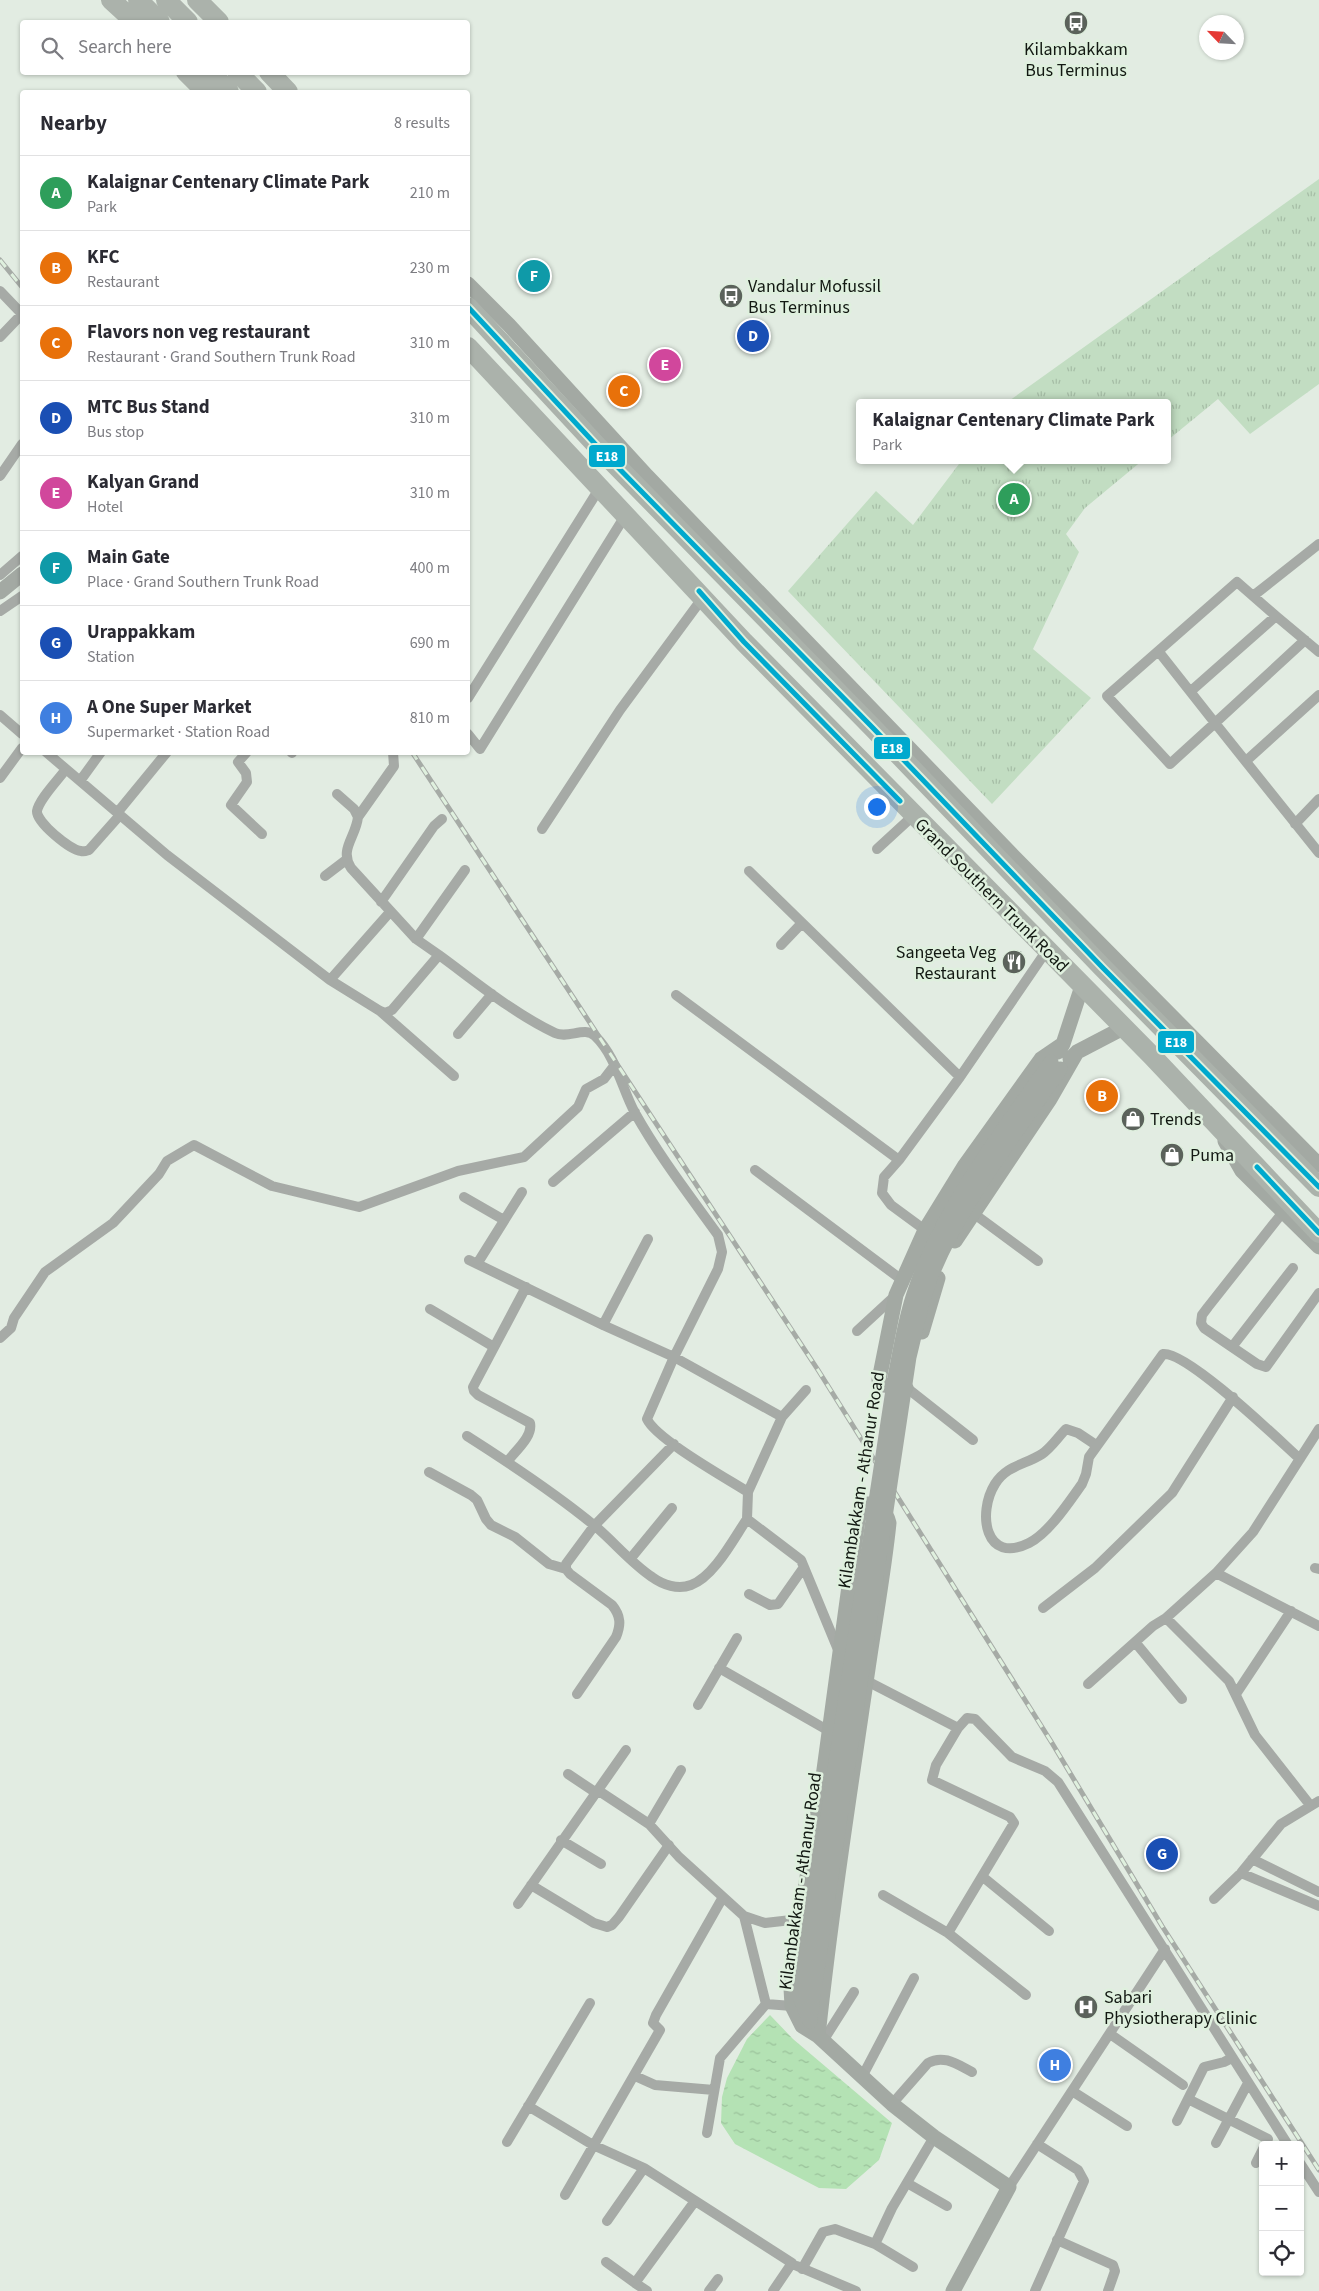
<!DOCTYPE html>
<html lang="en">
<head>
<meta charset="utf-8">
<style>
	body { margin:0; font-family:"Source Sans 3",sans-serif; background:#f2f2f3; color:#2b2b33 }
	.controls { position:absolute; right:15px; bottom:15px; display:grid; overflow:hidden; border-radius:5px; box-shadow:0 1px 4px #0004 }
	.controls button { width:45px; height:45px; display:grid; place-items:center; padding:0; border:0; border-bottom:1px solid #e1e1e2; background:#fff; color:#2b2b33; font:25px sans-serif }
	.compass { position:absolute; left:1199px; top:15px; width:45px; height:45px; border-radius:50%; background:#fff; box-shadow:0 1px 4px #0004; rotate:295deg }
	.you { position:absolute; left:876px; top:806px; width:18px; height:18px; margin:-12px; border:4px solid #fff; border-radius:50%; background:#1a73e8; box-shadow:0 0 0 8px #1a73e833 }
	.badge { display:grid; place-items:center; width:32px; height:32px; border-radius:50%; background:#ea580c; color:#fff; font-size:16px; font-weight:700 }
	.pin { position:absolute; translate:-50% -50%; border:2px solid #fff; box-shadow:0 1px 5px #0006 }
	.popup { position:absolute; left:856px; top:399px; width:315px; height:65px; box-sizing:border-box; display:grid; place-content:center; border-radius:5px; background:#fff; filter:drop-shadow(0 1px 4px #0005); font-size:16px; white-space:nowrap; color:#7c7c81 }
	.popup b { font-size:19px; color:#2b2b33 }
	.popup::after { content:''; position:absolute; left:50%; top:100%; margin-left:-10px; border:10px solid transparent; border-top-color:#fff }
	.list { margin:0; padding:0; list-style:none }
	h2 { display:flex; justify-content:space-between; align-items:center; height:65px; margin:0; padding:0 20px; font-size:21px }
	h2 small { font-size:16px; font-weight:400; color:#7c7c81 }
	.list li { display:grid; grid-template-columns:32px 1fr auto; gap:15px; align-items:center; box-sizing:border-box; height:75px; padding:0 20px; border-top:1px solid #e1e1e2 }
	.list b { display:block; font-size:19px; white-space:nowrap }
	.list p { margin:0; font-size:16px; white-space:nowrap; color:#7c7c81 }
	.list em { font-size:16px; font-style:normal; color:#7c7c81 }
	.icon { flex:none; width:28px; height:28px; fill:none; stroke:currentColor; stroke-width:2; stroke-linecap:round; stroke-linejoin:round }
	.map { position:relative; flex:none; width:1319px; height:2291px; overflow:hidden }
	.search { position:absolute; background:#fff; box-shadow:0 1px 4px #0004; left:20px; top:20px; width:450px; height:55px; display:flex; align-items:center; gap:12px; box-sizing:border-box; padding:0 18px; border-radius:5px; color:#7c7c81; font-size:19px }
	.panel { position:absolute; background:#fff; box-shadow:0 1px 4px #0004; left:20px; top:90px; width:450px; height:665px; border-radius:5px }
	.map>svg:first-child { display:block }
	.park { fill:url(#park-tufts) }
	.water { fill:url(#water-ripples) }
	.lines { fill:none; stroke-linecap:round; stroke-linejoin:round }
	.street { stroke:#a6aaa6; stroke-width:10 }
	.secondary { stroke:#a3a9a3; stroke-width:15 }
	.highway { stroke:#abb2ab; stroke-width:20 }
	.rail-casing { stroke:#a6aba6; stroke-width:5 }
	.rail { stroke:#dff0de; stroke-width:3; stroke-dasharray:9; stroke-linecap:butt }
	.secondary-bridge { stroke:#a3a9a3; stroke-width:15 }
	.bus-1-casing { stroke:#dff0de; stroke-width:9 }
	.bus-1 { stroke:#00a9ce; stroke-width:5 }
	.labels { text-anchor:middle; stroke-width:5; stroke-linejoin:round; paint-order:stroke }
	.poi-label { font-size:18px; fill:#121812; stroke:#dff0de; text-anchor:start }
	.street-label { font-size:18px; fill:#121812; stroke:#dff0de }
	.line-badge { stroke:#dff0de; stroke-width:2 }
	.badge-label { font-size:14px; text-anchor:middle; font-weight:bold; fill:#fff }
</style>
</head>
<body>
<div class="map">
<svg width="1319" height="2291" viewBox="0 0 1319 2291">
	<defs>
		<pattern id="park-tufts" width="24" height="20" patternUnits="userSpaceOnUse" patternTransform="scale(1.25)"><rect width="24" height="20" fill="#c2ddc2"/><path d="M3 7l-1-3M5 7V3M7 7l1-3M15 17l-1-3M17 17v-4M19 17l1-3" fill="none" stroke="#a6bda6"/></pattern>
		<pattern id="water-ripples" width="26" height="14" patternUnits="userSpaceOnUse" patternTransform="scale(1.25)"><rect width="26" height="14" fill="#b4e2b4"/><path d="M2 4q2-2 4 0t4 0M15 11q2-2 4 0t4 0" fill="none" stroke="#9ac19a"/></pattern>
	</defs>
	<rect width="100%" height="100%" fill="#e2ece2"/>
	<path class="park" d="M1319,179V384L1250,434L1218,399L1168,440V403H1006Z
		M962,460H1143L1085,508L1066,534L1079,552L1033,649L1091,698L992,804L788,591L876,491L913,525Z"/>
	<path class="water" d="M770,2015L793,2039L892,2123L879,2160L846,2189L819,2188L735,2144L721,2123L722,2097L727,2078L747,2039Z"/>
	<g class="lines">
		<path class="street" d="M0,291L22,314
			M0,337L22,314
			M0,476L22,444
			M0,575L22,556
			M1253,596L1319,544
			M0,611L22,596
			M1305,640L1215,723L1319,853
			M1159,652L1215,723L1170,764L1107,696L1237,582L1276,616
			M1191,691L1276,616L1319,652
			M468,698L599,489
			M0,715L22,734
			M468,734L480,749L625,516
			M46,752L167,855L330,980L380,1011L385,1013L392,1010L439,955C476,982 513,1013 555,1033C568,1039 585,1026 595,1036C616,1056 622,1089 635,1113C659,1156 690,1196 718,1235L722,1252L718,1269L674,1357L647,1419C656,1439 726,1478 748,1492
			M247,752L238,762L246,773L247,782L231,805L262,834
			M291,752L292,753
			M1246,761L1319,695
			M66,769C59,779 39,799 37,811C36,822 70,850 81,851C84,852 86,851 89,850L120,815
			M0,778L22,748
			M80,781L101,752
			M337,794L354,809L358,817C356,837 339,849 351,868L416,939L439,955
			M117,813L167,752
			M358,817L394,766L393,752
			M1295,824L1319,799
			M542,829L620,710L704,596
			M877,849L914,815
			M749,871L960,1077
			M325,876L346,860
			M381,902L434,826L442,819
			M416,939L465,870
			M781,945L802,923
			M330,980L390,912
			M676,995L899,1160
			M380,1011L454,1076
			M458,1034L492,994
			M755,1170L902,1280
			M553,1182L635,1112
			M464,1197L504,1220
			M1283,1212L1208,1307L1202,1315L1201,1323L1204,1328L1257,1364L1266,1367L1319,1293
			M973,1213L1038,1261
			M925,1230L891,1205L882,1193L884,1177L899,1160L960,1077L1047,950
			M469,1260L603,1325L674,1357L782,1417
			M477,1264L522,1192
			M430,1309L494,1347
			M603,1325L648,1239
			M857,1331L895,1296
			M0,1338L11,1328L14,1318L45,1272L113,1223L159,1174L167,1161L194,1145L272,1186L359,1207L458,1171L524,1157L578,1107L586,1089L604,1079L614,1066
			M1232,1347L1293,1268
			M907,1388L973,1440
			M806,1390L782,1417L748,1492L747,1519L801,1560L839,1652
			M467,1436C511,1464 555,1493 595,1526C614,1542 631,1563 652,1577C663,1585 678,1590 691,1585C714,1577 734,1538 747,1519
			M1096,1445L1078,1433L1066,1429C1058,1437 1051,1448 1042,1454C1025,1465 1007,1465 995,1484C977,1513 985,1565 1029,1543C1049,1533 1069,1502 1082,1484L1086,1474L1089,1457L1163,1354C1187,1351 1279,1440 1300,1459
			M507,1462C515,1451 533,1437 530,1423L478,1395L474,1391L473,1387L526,1287
			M429,1472L471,1495L477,1500L486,1519L491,1525L515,1537L549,1564L566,1569
			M631,1558L672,1508
			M1315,1568L1319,1569
			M1216,1573L1319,1626
			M749,1594L770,1605L778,1604L804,1567
			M1043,1608L1095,1568L1172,1493L1233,1397
			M1166,1618L1229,1681L1255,1735L1310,1805
			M1135,1642L1182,1699
			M719,1668L829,1731
			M863,1679L958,1728L967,1718L975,1719L1012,1757L1045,1771L1058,1782L1288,2145
			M1088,1684L1153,1626L1166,1618L1216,1573L1253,1532L1319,1429
			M577,1694L616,1637C621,1625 621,1616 612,1605L570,1574L566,1569V1564L594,1526L674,1444
			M1236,1694L1291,1611
			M698,1705L737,1638
			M568,1774L595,1792
			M599,1791L649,1824L679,1857L744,1916L765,1923L800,1919
			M649,1824L681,1770
			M561,1840L601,1864
			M1252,1859L1319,1892
			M1241,1873L1319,1906
			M983,1877L1049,1931
			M531,1885L594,1923L607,1927L612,1925L619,1917L669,1845
			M883,1895L948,1933L1026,1995
			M1214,1899L1241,1873L1281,1824L1319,1801
			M518,1904L626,1750
			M744,1916L766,2004
			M948,1933L1014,1823L1010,1817L932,1780L936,1765L958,1728
			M1110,2034L1183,2085
			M823,2041L854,1992
			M635,2076L655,2085L714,2090
			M862,2077L914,1978
			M1072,2091L1127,2126
			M1188,2099L1268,2139
			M892,2104L928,2063C944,2054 958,2065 972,2072
			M528,2106L593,2145L644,2168L792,2263L773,2291
			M1177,2121L1204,2067L1224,2062L1232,2058
			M707,2133L720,2058L766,2004L792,2006
			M507,2142L590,2003
			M1216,2143L1248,2083
			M1256,2163L1263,2149
			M1300,2163L1319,2192
			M907,2183L947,2206
			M1009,2187L1165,1949
			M565,2195L660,2030L653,2023L656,2015L723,1897
			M607,2221L644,2168
			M1057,2240L1113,2265L1115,2271L1108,2291
			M875,2244L892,2208L934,2137
			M606,2262L635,2283
			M797,2266L856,2291
			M802,2269L823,2232L835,2229L875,2244L913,2267
			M647,2291L635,2283L695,2201
			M709,2291L718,2279
			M1035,2291L1084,2181L1078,2170L1037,2144"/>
		<path class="secondary" d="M468,284L509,325L647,476L1014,857L1319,1165
			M0,592L22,574
			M1058,1052L1063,1044L1082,986
			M1070,1059L1077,1052L1123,1028
			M1225,1141L1242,1171L1319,1247
			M955,1241L1050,1099L1077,1052
			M922,1332L938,1278
			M906,1388L884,1385L879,1380L896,1295L925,1230L965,1165L1041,1059L1063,1044
			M868,1504C880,1505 886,1511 889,1523C884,1572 875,1620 868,1669C850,1791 831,1914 818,2036L802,2026L792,2006L791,1988L800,1919L820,1799L858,1520L861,1511Z
			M814,2029L818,2036L892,2104L934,2137L1009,2187L953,2291"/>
		<path class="highway" d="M111,0L135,22
			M138,0L160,22
			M166,0L188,22
			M197,0L219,22
			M186,72L206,92
			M210,72L229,92
			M237,72L257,92
			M269,72L288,92
			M468,307L598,447L873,728L1102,967L1319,1187
			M468,347L744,642L1152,1056L1319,1233"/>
		<g class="rail-casing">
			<path id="rail" d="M0,260L22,287
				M412,752L818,1370L1052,1743L1162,1926L1319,2170"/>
		</g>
		<use href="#rail" class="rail"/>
		<path class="secondary-bridge" d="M810,2017L909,1357C915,1334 919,1310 927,1287C955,1209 1014,1137 1060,1069
			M810,2021L800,1997L895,1377C901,1348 905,1319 915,1291C943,1207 1001,1134 1051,1062"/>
		<g class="bus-1-casing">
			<path id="bus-1" d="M468,307L598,447L873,728L1102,967L1319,1187
				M699,591L744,642L900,801
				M1257,1167L1319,1233"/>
		</g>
		<use href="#bus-1" class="bus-1"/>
	</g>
	<defs>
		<g id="bus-disc" transform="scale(1.25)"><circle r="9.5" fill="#5b625b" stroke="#dff0de"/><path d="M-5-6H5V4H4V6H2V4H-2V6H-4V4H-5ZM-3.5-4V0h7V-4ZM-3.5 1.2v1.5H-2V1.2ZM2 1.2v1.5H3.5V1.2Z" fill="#fff"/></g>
		<g id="restaurant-disc" transform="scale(1.25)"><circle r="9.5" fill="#5b625b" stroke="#dff0de"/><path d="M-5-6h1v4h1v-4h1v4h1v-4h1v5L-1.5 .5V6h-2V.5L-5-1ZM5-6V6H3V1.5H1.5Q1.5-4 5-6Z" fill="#fff"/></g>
		<g id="shop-disc" transform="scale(1.25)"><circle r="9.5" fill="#5b625b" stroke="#dff0de"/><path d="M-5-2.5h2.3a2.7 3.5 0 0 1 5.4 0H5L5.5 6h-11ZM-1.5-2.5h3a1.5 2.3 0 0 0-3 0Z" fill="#fff"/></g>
		<g id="hospital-disc" transform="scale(1.25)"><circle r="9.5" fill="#5b625b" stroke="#dff0de"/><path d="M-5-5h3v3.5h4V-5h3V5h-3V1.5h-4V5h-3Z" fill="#fff"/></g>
	</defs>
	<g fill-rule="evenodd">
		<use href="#bus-disc" x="1076" y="23"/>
		<use href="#bus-disc" x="731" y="296"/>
		<use href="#restaurant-disc" x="1014" y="962"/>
		<use href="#shop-disc" x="1133" y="1119"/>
		<use href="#shop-disc" x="1172" y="1155"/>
		<use href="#hospital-disc" x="1086" y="2007"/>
	</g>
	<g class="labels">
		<g class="poi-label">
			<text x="1076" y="55" text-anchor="middle">Kilambakkam<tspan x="1076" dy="21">Bus Terminus</tspan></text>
			<text x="748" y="292">Vandalur Mofussil<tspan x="748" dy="21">Bus Terminus</tspan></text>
			<text x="996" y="958" text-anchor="end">Sangeeta Veg<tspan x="996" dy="21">Restaurant</tspan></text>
			<text x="1150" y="1125">Trends</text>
			<text x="1190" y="1161">Puma</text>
			<text x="1104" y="2003">Sabari<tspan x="1104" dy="21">Physiotherapy Clinic</tspan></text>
		</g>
		<g class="street-label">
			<text transform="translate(992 895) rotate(45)" y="6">Grand Southern Trunk Road</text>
			<text transform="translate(861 1480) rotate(-81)" y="6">Kilambakkam - Athanur Road</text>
			<text transform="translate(800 1881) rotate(-82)" y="6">Kilambakkam - Athanur Road</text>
		</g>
	</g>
	<g class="line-badge">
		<rect x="588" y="444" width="38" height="24" rx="5" fill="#00a9ce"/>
		<rect x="873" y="736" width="38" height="24" rx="5" fill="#00a9ce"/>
		<rect x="1157" y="1030" width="38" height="24" rx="5" fill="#00a9ce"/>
	</g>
	<g class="badge-label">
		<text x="607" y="461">E18</text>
		<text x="892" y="753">E18</text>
		<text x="1176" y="1047">E18</text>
	</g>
</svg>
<div class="controls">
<button>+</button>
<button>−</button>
<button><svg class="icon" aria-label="locate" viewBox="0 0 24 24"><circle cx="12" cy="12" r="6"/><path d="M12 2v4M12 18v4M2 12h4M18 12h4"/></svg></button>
</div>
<svg class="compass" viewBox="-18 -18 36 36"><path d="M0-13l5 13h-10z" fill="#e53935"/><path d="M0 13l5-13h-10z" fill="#7c7c81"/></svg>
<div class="you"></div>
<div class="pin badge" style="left:1014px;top:499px;background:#2e9e5b">A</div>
<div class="popup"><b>Kalaignar Centenary Climate Park</b>Park</div>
<div class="pin badge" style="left:1102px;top:1096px;background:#e8710a">B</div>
<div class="pin badge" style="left:624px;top:391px;background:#e8710a">C</div>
<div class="pin badge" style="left:753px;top:336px;background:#1a4fb4">D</div>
<div class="pin badge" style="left:665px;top:365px;background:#d1479c">E</div>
<div class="pin badge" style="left:534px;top:276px;background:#0f9aa8">F</div>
<div class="pin badge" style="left:1162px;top:1854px;background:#1a4fb4">G</div>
<div class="pin badge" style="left:1055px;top:2065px;background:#3f7fe0">H</div>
<div class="search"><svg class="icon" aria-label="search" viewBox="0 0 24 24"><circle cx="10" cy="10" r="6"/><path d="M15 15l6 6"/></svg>Search here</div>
<section class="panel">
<h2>Nearby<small>8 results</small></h2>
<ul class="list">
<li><span class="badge" style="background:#2e9e5b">A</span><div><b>Kalaignar Centenary Climate Park</b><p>Park</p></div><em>210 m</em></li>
<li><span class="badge" style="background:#e8710a">B</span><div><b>KFC</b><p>Restaurant</p></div><em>230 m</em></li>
<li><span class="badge" style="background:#e8710a">C</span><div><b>Flavors non veg restaurant</b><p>Restaurant · Grand Southern Trunk Road</p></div><em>310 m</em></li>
<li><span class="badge" style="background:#1a4fb4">D</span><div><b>MTC Bus Stand</b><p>Bus stop</p></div><em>310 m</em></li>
<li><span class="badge" style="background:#d1479c">E</span><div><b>Kalyan Grand</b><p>Hotel</p></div><em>310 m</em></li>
<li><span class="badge" style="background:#0f9aa8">F</span><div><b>Main Gate</b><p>Place · Grand Southern Trunk Road</p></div><em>400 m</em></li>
<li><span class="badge" style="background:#1a4fb4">G</span><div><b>Urappakkam</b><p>Station</p></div><em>690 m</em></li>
<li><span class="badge" style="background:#3f7fe0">H</span><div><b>A One Super Market</b><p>Supermarket · Station Road</p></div><em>810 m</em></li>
</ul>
</section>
</div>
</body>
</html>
